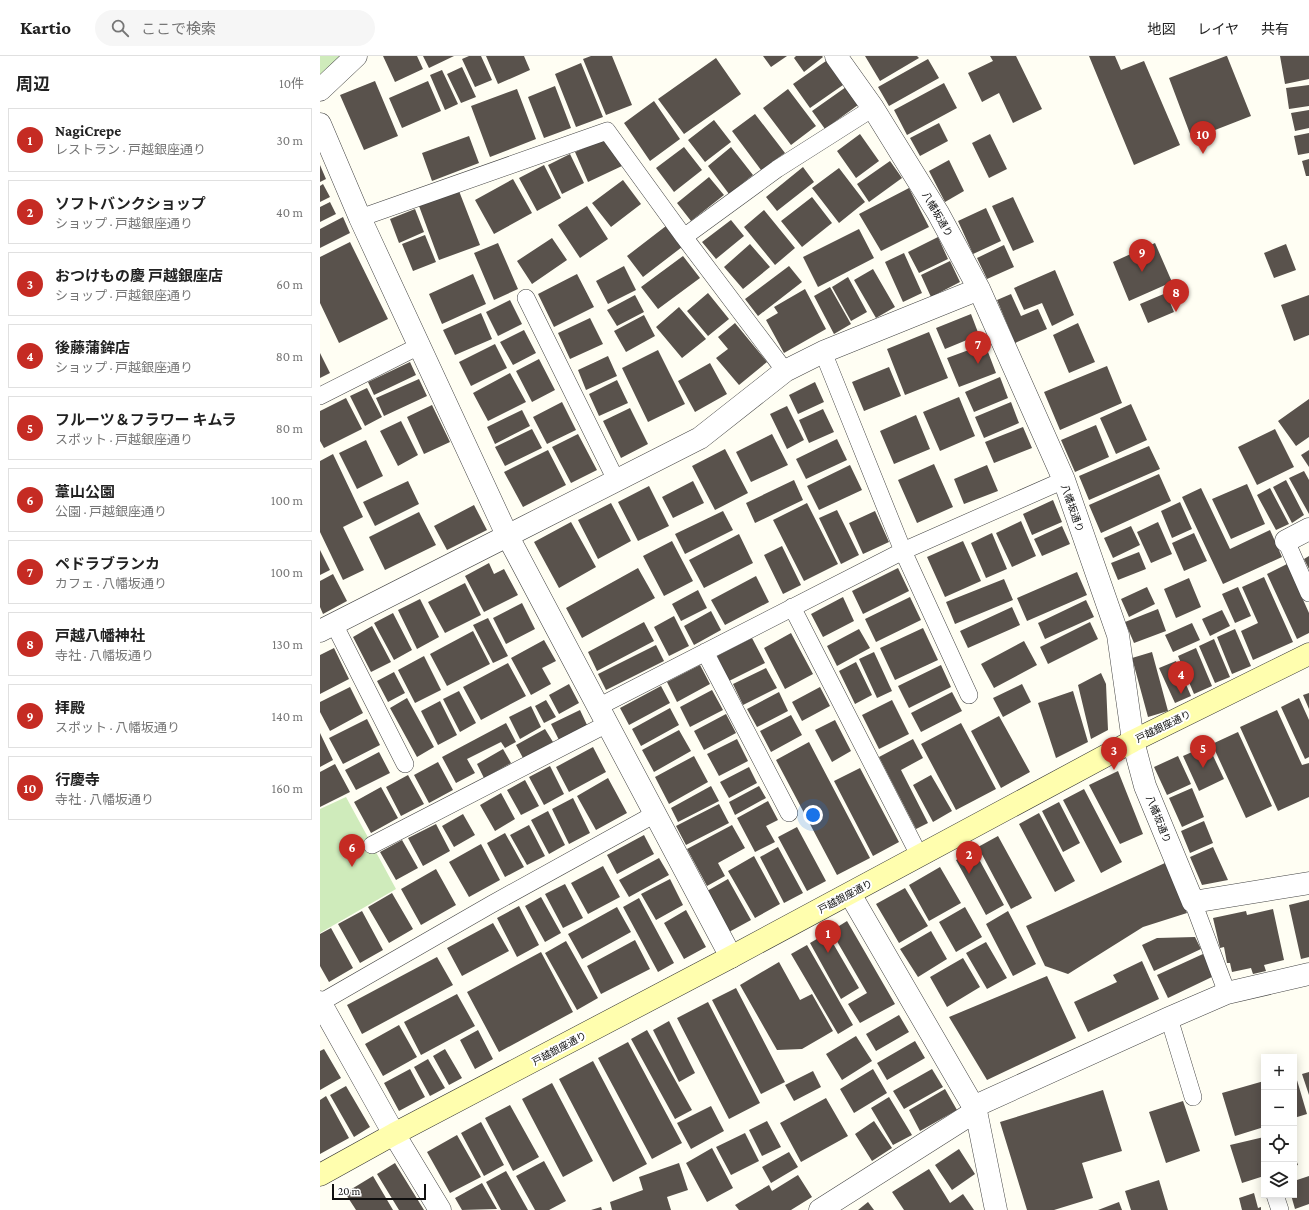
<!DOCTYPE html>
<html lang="ja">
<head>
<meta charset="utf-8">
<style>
	body { margin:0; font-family:"Crimson Pro","Noto Sans JP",serif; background:#f6f6f6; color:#222 }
	.controls { position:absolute; right:12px; bottom:12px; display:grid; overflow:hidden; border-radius:0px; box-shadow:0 2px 10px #0003 }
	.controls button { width:36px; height:36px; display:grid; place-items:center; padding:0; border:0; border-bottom:1px solid #e0e0e0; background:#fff; color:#222; font:20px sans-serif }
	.scale { position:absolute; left:12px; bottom:10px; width:94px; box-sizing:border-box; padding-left:4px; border:2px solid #101010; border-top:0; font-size:11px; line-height:14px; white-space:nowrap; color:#101010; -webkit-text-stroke:3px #fff; paint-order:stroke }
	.you { position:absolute; left:493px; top:759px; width:14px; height:14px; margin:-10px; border:3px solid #fff; border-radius:50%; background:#1a73e8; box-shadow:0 0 0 6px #1a73e833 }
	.badge { display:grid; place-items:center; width:26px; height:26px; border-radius:50%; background:#c52b23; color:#fff; font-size:13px; font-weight:700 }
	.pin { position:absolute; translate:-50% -33px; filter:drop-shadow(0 1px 2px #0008) }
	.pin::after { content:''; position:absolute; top:21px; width:14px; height:12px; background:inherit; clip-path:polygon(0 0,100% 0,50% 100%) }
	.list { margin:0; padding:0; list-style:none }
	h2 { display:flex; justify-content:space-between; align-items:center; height:52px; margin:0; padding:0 16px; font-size:17px }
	h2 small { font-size:13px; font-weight:400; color:#767676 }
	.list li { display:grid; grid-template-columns:26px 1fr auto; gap:12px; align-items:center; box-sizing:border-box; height:64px; margin:0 8px 8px; padding:0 8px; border:1px solid #e0e0e0; border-radius:0px }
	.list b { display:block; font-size:15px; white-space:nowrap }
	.list p { margin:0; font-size:13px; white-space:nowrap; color:#767676 }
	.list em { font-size:13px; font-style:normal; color:#767676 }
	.icon { flex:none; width:22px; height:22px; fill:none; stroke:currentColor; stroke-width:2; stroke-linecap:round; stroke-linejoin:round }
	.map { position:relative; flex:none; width:989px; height:1154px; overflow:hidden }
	header { display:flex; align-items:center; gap:24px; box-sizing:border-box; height:56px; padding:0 20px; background:#fff; border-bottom:1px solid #e0e0e0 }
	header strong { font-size:19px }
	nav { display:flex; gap:22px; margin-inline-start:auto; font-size:14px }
	.search { width:280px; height:36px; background:#f6f6f6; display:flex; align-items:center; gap:10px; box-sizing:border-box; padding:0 14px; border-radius:22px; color:#767676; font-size:15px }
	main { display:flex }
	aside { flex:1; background:#fff }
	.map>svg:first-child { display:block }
	.green { fill:#cfebbb }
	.building { fill:#59524c }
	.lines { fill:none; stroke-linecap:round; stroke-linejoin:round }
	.lane-casing { stroke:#434343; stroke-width:18 }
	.street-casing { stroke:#434343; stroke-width:23 }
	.secondary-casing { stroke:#323232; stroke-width:23 }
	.lane { stroke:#fff; stroke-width:17 }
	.street { stroke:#fff; stroke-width:22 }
	.secondary { stroke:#fffeae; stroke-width:22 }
	.labels { text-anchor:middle; stroke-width:4; stroke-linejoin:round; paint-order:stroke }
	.street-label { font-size:10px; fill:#101010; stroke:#fff }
</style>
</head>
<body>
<header>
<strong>Kartio</strong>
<div class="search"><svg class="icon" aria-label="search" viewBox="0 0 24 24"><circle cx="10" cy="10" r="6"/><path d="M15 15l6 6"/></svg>ここで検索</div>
<nav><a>地図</a><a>レイヤ</a><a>共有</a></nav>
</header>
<main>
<aside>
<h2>周辺<small>10件</small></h2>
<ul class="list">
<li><span class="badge">1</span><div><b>NagiCrepe</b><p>レストラン · 戸越銀座通り</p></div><em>30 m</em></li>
<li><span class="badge">2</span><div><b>ソフトバンクショップ</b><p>ショップ · 戸越銀座通り</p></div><em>40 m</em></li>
<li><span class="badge">3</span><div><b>おつけもの慶 戸越銀座店</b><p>ショップ · 戸越銀座通り</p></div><em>60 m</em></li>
<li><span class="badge">4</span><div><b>後藤蒲鉾店</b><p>ショップ · 戸越銀座通り</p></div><em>80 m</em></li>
<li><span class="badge">5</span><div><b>フルーツ＆フラワー キムラ</b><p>スポット · 戸越銀座通り</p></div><em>80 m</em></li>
<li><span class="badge">6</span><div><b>葦山公園</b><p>公園 · 戸越銀座通り</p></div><em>100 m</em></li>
<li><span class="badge">7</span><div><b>ペドラブランカ</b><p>カフェ · 八幡坂通り</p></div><em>100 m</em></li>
<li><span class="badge">8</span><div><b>戸越八幡神社</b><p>寺社 · 八幡坂通り</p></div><em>130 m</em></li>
<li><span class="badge">9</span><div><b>拝殿</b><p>スポット · 八幡坂通り</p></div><em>140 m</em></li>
<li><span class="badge">10</span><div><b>行慶寺</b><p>寺社 · 八幡坂通り</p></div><em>160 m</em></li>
</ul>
</aside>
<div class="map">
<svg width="989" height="1154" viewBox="0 0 989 1154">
	<rect width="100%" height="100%" fill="#fffef3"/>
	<path class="green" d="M0,0H36L0,34Z
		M26,741L76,833L0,877V753Z"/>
	<path class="building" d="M63,0H97L103,13L75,26Z
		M103,0H134L109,12Z
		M149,0H161L172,24L155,31L142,3Z
		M166,0H204L210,14L178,28Z
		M271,0H292L312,49L286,59L263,3Z
		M443,0H467L451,11Z
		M476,0H502L503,1L484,16L474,2Z
		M545,0H597L599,2L560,25Z
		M670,0H696L722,53L693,67L679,37L662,46L648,17L673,5Z
		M769,0H795L801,14L824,5L860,89L814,109Z
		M906,0H907L931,60L872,83L849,22Z
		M960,0H989V23L965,28Z
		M396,2L421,38L364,78L338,43Z
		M608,3L619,22L569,50L558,31Z
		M506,5L523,29L490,52L473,28Z
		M261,7L283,61L256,71L235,18Z
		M142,11L156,41L141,47L127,18Z
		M122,14L138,48L125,54L110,19Z
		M55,25L78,80L44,94L20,39Z
		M108,25L121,55L82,72L69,42Z
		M624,27L637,52L587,79L574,54Z
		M989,29V50L969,53L966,32Z
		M235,30L251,72L224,82L208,41Z
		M526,31L538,49L505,73L492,55Z
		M197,33L216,83L170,101L151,50Z
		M468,33L496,70L471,89L443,52Z
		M334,45L360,83L330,105L304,67Z
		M989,54V72L975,75L971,57Z
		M435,58L465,97L441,114L412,75Z
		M394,64L411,86L385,106L368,84Z
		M619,67L628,85L600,100L590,82Z
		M989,77V97L978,99L974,80Z
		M540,78L559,105L536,122L517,95Z
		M670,78L687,113L669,122L652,87Z
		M149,80L159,107L112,125L102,97Z
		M285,83L292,88L302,110L268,126L255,96Z
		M364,91L382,114L354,136L336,112Z
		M411,91L433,119L409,138L388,110Z
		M250,98L264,127L242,138L228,109Z
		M989,103V120H986L982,105Z
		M629,104L644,135L625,146L609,115Z
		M570,105L582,122L549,146L537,128Z
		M0,109L6,123L0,126Z
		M224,109L241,142L217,155L199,122Z
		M483,111L494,126L457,155L446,141Z
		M519,112L545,146L519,167L492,132Z
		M389,121L404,139L371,165L357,147Z
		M193,123L212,157L174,178L155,144Z
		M303,124L321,148L291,171L272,147Z
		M3,128L10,141L0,146V130Z
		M589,132L609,171L561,195L539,158Z
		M139,135L160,189L119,204L99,150Z
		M492,141L512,167L482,191L461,165Z
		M693,141L714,186L693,195L672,150Z
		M10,146L16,158L0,166V151Z
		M267,150L288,183L260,202L238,169Z
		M666,152L681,185L653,198L638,165Z
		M95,153L104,176L79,187L70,163Z
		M444,154L475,192L455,209L424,171Z
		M23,161L30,177L0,192V173Z
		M411,164L424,180L396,203L382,186Z
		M346,170L362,191L323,221L307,200Z
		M539,173L554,202L498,231L483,201Z
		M105,179L116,206L93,215L82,188Z
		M618,181L628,203L599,217L588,196Z
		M232,182L247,204L212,228L197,205Z
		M30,186L68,263L19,287L0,247V201Z
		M178,187L198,233L174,244L154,197Z
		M835,187L852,226L809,245L793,206Z
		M430,188L450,211L423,233L404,211Z
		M966,188L976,214L954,222L944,197Z
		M684,189L694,211L667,223L657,202Z
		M584,197L602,237L583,246L565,206Z
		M363,200L380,222L338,253L321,231Z
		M630,205L640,226L611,241L601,219Z
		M304,210L316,234L288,248L276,225Z
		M469,210L482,226L438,260L425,243Z
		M553,213L575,251L556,262L534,224Z
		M735,214L754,259L732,270L722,247L704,254L694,232Z
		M153,218L166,248L122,268L109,238Z
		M257,218L274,251L234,271L218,238Z
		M528,221L547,256L531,265L512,231Z
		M510,231L531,268L514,278L494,240Z
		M485,233L506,273L464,297L446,264L458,257L454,251Z
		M388,237L409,263L388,280L367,255Z
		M846,237L854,256L828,267L820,248Z
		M691,238L701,260L718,253L727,273L695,287L677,244Z
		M315,239L324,256L297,270L287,254Z
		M989,239V279L974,285L961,249Z
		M190,244L202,268L178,280L166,256Z
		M359,251L386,283L362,302L336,271Z
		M161,257L172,283L135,299L123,274Z
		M651,258L659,279L625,293L616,272Z
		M324,259L335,280L306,296L294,275Z
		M270,262L283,288L250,303L238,277Z
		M415,267L447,306L419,329L396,302L408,293L398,281Z
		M758,267L775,306L749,317L733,279Z
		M204,274L216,297L193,309L180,286Z
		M609,276L628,322L585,339L567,293Z
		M175,288L187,312L151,330L139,306Z
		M665,288L676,317L639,331L627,302Z
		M338,294L365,348L328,366L302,312Z
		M0,297L10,317L0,322Z
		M288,300L297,320L266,334L258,314Z
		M219,303L235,334L212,346L196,315Z
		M90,306L96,319L54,339L48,326Z
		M390,307L407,338L375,356L358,325Z
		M787,310L802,347L740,374L724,336Z
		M569,311L581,340L544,355L532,326Z
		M190,317L206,346L168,365L153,337Z
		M680,321L688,342L654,356L645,336Z
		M99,323L107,340L64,360L56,342Z
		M297,324L308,347L279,360L269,338Z
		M495,326L504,346L478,358L469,339Z
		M47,332L62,361L45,370L30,340Z
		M639,341L655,380L620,395L603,356Z
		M26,342L42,373L4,392L0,385V355Z
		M989,343V381L976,390L958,365Z
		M242,346L256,374L227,388L213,361Z
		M691,346L699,367L664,382L655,361Z
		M811,348L827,384L796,398L780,362Z
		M112,349L130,386L104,398L87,361Z
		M467,350L484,384L467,393L450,358Z
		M310,352L328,388L301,402L283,365Z
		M503,353L514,376L489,387L479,364Z
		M202,354L210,370L175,388L167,371Z
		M596,359L610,393L574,408L560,375Z
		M81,365L98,399L78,410L60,375Z
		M776,369L789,401L755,416L741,384Z
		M703,371L712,392L674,407L665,386Z
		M212,373L222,392L185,410L175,391Z
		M955,373L974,411L937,429L918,391Z
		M258,378L277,414L251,427L232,391Z
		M452,378L468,409L431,426L416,396Z
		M517,383L527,404L486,423L476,403Z
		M46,384L63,420L37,433L19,397Z
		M829,390L840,413L769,444L759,420Z
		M405,393L428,437L395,454L372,410Z
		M228,394L246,429L203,451L184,416Z
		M989,394V411L981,399Z
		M13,398L43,461L23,471L44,514L23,524L0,476V405Z
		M614,408L633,451L597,467L578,424Z
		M530,409L542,434L499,454L487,430Z
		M667,409L678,435L644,448L634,423Z
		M984,415L989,424V458L969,422Z
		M839,418L851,445L781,477L769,449Z
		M474,424L483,444L435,467L426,447Z
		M966,424L984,459L972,467L953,431Z
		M88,425L99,448L55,470L43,446Z
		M373,425L384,447L353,462L342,441Z
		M927,428L945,468L911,483L892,443Z
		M329,430L349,470L318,485L298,446Z
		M881,432L910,493L950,474L962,501L903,528L862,441Z
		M950,432L969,468L956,474L937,439Z
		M733,444L742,466L712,479L703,458Z
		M860,446L872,473L852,482L841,455Z
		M291,447L311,485L278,503L258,464Z
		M487,447L518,508L484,525L453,464Z
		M154,449L167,474L127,494L114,470Z
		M517,454L539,499L521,508L499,462Z
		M403,455L413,474L365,498L355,478Z
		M555,455L569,486L543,498L529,467Z
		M99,456L116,489L65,514L49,481Z
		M701,465L716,500L692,511L676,477Z
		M251,466L276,511L239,532L214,486Z
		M838,466L852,498L831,507L817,476Z
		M742,470L750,488L722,500L714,483Z
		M811,470L820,489L793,502L784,482Z
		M672,477L687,513L666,522L651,487Z
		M874,477L887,505L864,515L852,487Z
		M419,478L433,507L384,532L369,504Z
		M352,485L373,525L344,540L323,500Z
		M643,485L661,525L625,541L607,501Z
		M462,490L481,529L463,538L444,499Z
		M0,494L10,514L0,519Z
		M819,496L826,513L798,524L791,507Z
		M989,500V513L984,503Z
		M169,507L174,518L184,513L198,539L164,556L145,520Z
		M967,508L989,557V577L977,583L947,518Z
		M318,512L335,542L262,582L246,552Z
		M578,512L589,535L543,558L532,535Z
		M757,516L767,539L707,565L697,542Z
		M13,518L27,545L3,558L0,551V525Z
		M436,520L449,546L405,569L391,544Z
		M944,521L973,586L933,604L921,575L938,567L922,531Z
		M869,522L881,551L856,562L844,533Z
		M684,523L693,544L635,568L626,546Z
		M145,527L161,559L125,577L108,546Z
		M827,531L835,548L809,561L801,543Z
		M918,531L931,560L915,567L902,538Z
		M378,534L387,552L361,565L352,548Z
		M523,541L534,565L503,581L491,558Z
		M590,541L601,564L556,586L545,563Z
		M100,543L119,581L97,593L78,554Z
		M766,544L774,561L725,583L718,567Z
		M202,547L215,573L186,588L173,562Z
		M692,551L700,569L648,592L640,575Z
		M838,553L846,575L814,587L805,566Z
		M902,554L910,570L890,580L882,563Z
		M391,555L401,574L374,589L364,570Z
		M73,557L92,594L74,604L54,567Z
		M354,560L369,590L349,600L334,571Z
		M168,562L188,600L173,607L153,569Z
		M324,566L334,585L277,615L268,596Z
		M770,566L778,583L728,608L720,591Z
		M872,567L880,584L853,596L845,579Z
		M52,570L71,606L51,616L33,581Z
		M603,572L618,604L575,624L560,592Z
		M539,573L550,592L517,610L507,590Z
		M915,573L931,610L912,618L897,581Z
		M153,575L170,608L127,630L110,598Z
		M471,577L493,618L465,633L444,592Z
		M432,582L445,607L409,625L397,600Z
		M894,583L910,621L895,627L879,590Z
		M224,584L236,605L222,612L231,628L211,639L191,602Z
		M704,585L717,609L674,632L661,608Z
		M336,589L344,605L286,634L278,618Z
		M14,592L29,623L0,638V599Z
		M876,592L892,630L874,638L858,600Z
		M554,596L572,635L557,642L539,603Z
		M832,596L848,655L828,661L812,602Z
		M104,600L121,634L95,647L78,614Z
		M856,605L871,640L855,647L839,612Z
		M536,606L552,639L535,648L519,615Z
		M188,607L206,640L161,664L143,631Z
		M380,609L390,628L357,646L347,626Z
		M621,609L631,631L589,652L578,630Z
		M446,612L457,632L423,649L413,628Z
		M74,616L85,637L68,646L57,625Z
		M781,617L786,628L788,674L771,683L758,629Z
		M249,628L259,647L239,658L229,639Z
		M702,628L711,646L683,661L673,642Z
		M341,630L350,647L309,669L300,652Z
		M30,631L43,657L10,675L0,656V646Z
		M500,631L510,650L482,665L472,646Z
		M392,634L403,654L370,671L360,651Z
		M139,635L156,667L140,676L123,643Z
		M753,635L768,686L736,702L718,647Z
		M459,636L468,655L437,671L427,653Z
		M632,636L642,655L601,676L591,657Z
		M989,637V653L983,639Z
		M87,642L114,691L97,701L70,652Z
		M979,642L989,664V701L985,703L961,651Z
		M226,644L236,661L224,667L215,650Z
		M572,644L589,678L559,693L542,659Z
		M120,645L137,679L118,689L101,655Z
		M211,650L221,671L200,683L189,661Z
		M350,652L359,669L321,690L312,673Z
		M260,654L267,669L239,684L231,668Z
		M957,654L982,709L989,707V741L958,755L920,671Z
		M406,658L416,677L384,694L374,675Z
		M471,659L482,679L451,696L440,675Z
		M679,660L710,716L681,732L651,675Z
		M47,663L60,689L23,708L9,682Z
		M515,664L531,695L512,706L495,674Z
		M186,667L196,686L185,692L181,686L147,703L155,717L136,727L122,701Z
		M641,667L676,733L636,754L601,688Z
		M225,673L233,686L203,702L196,689Z
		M359,674L371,695L334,716L322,694Z
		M918,676L952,750L926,762L892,688Z
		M0,677L13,704L0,711Z
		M417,683L428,705L399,720L387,698Z
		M593,683L603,702L581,714L608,767L596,773L559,701Z
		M489,686L550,802L517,819L456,704Z
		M888,689L904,723L879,735L863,700Z
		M273,691L286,716L249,736L236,711Z
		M183,693L191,707L164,722L157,708Z
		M59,696L70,717L36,734L25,714Z
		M374,700L388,726L349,748L335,721Z
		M858,700L871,728L847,739L834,711Z
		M118,706L133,734L109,747L94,719Z
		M15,708L30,736L0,751V716Z
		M230,710L244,738L224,749L209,721Z
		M429,711L437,727L409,742L400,726Z
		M540,712L579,786L553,800L514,725Z
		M798,715L823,778L800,788L769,729Z
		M88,719L104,748L81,760L66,731Z
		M611,719L632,755L613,766L593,729Z
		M288,722L307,757L276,774L257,740Z
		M205,724L219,750L201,759L187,734Z
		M391,730L399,745L358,766L351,752Z
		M439,730L446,742L415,759L409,746Z
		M61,731L78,762L51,777L34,746Z
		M872,732L884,761L862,771L849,742Z
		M764,733L802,806L781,817L743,744Z
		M181,737L195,763L175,775L160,749Z
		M253,742L270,777L249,788L232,753Z
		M448,745L458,764L446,770L455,786L435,796L417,762Z
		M739,746L760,787L743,796L722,755Z
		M399,748L409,767L366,789L356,770Z
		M228,755L245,789L229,798L211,764Z
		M719,757L755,825L735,836L699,768Z
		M143,758L155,779L134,791L122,770Z
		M884,765L893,787L870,797L861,775Z
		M116,768L130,795L103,810L88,782Z
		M209,769L225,800L207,809L190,779Z
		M412,769L425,792L398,807L405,820L387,830L367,793Z
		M477,771L506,825L487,835L458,781Z
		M185,777L204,811L185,821L167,787Z
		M324,779L334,798L297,818L287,799Z
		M678,780L712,842L691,853L658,791Z
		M82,784L98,812L76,824L60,796Z
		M161,788L180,824L149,841L129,806Z
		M458,791L483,837L464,847L440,801Z
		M893,791L908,824L882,829L870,801Z
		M654,794L684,849L666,859L636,804Z
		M434,800L460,848L435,862L408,815Z
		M339,802L349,819L309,841L299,824Z
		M845,807L867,857L823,871L748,918L725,910L706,870Z
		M283,810L300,841L268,858L251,827Z
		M620,811L641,847L609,865L589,829Z
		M116,813L136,849L101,869L81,833Z
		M350,823L363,849L336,864L321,838Z
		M408,823L431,864L409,876L387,835Z
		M245,828L263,862L243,872L225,838Z
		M585,832L608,870L579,887L556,848Z
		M72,837L93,873L69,887L48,851Z
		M221,841L241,877L225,886L205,850Z
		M319,842L354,907L338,916L303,851Z
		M989,844V901L981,903L969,849Z
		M199,850L219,889L197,901L177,862Z
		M297,851L311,876L262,903L248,878Z
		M645,851L662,881L636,896L619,866Z
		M953,853L964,904L944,909L946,915L933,918L931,912L912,916L910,907H907L904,891L900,892L893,862L926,855L927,859Z
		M366,854L386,891L364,903L344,867Z
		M42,855L63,894L40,907L18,868Z
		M688,855L716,908L693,920L666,868Z
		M527,865L575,948L540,967L528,948L547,937L511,875Z
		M173,867L189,895L142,920L127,892Z
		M11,872L33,912L9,926L0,910V878Z
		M611,875L627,903L598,921L580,893Z
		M507,877L539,932L521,943L490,887Z
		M875,881L881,893L834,915L822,889L837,882Z
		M315,884L330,913L281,938L267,910Z
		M246,885L278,942L257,954L225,897Z
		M666,886L687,922L667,933L646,897Z
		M487,889L533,969L518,978L471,898Z
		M221,896L253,956L179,996L147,936Z
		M883,898L894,920L848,942L837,919Z
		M117,901L133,929L42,978L27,949Z
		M643,902L660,931L627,951L610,921Z
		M822,905L839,943L768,976L754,946L797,926L793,919Z
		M459,906L480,944L492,938L513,975L482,993L457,994L420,929Z
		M727,920L756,982L667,1024L629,961Z
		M416,932L465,1026L441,1038L392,944Z
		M137,938L155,970L101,999L84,966Z
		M388,946L440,1047L409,1063L357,962Z
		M579,959L589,976L556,995L546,978Z
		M349,965L375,1017L359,1026L333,974Z
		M79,969L97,1001L63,1020L45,988Z
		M158,974L173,1003L155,1013L140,984Z
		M327,974L372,1054L355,1063L311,983Z
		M536,980L552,1005L522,1024L506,998Z
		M595,985L605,1002L567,1024L557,1007Z
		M308,986L362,1087L332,1103L278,1002Z
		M4,993L21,1022L0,1034V995Z
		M125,993L142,1022L129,1029L113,1000Z
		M108,1003L125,1032L110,1040L94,1011Z
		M273,1005L327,1108L293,1126L239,1023Z
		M90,1013L105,1041L79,1055L64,1027Z
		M553,1013L567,1037L534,1057L520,1033Z
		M612,1013L623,1031L584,1053L573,1035Z
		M974,1014L987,1058L974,1062Z
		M493,1015L501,1031L474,1045L465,1029Z
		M989,1016V1039L982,1018Z
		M944,1025V1071L915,1080L902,1037Z
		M232,1027L273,1105L243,1121L202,1043Z
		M26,1030L50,1071L34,1081L10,1039Z
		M625,1033L637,1054L600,1075L589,1054Z
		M783,1034L802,1095L762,1107L773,1142L734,1154H707L680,1066Z
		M6,1040L29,1082L0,1098V1044Z
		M569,1041L592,1079L573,1089L551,1052Z
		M506,1042L528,1080L481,1106L460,1067Z
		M863,1045L880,1095L846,1107L829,1056Z
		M190,1049L219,1101L193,1115L165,1062Z
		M391,1050L404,1075L371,1093L357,1067Z
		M447,1065L461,1091L442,1100L429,1074Z
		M554,1065L572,1092L552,1105L535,1078Z
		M161,1066L184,1109L164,1120L141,1077Z
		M425,1077L439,1105L411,1119L396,1091Z
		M137,1079L161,1121L130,1137L107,1096Z
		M944,1081V1120L922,1127L910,1089Z
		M392,1092L413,1132L387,1146L366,1107Z
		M639,1093L655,1118L632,1134L615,1109Z
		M469,1096L478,1111L451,1127L442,1111Z
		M974,1098L978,1109L974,1110Z
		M224,1105L246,1145L229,1154H215L196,1120Z
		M75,1107L104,1154H79L57,1118Z
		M359,1107L368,1134L347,1141L351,1154H292L290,1146L323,1134L319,1121Z
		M609,1113L630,1147L643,1138L654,1154H584L572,1136Z
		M186,1115L208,1154H181L166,1126Z
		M478,1119L492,1141L471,1154H419L415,1149L449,1129L452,1135Z
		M53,1120L73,1154H36L25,1137Z
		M989,1120V1148L975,1153L971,1139H974V1125Z
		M839,1124L848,1154H811L805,1135Z
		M162,1127L177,1153L142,1154L135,1142Z
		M934,1137L938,1152L941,1151V1154H922L919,1142Z
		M548,1146L554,1154H538Z
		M799,1146L802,1154H778Z
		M281,1151L282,1154H271Z"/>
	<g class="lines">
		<g class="lane-casing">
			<path id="lane" d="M40,162L287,75L364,181
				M206,242L296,424
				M503,296L583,495L744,424
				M465,315L364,181L457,113L553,52
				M0,340L99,290
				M966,485L989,537
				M472,551L599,799
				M14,568L85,708
				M385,596L469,757
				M278,651L583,495L649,639
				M52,789L287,668
				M873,846L907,937
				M0,947L172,848L335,758
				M849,962L873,1041
				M955,1139L960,1154"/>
		</g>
		<g class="street-casing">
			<path id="street" d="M516,0L553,52L618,157L659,233L744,424L798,579L813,685L825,730L873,846L989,827
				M0,34L36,0
				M0,68L40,162L187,479L411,901
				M966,485L989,473
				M0,575L380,382L465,315L503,296L659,233
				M530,838L656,1055L676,1154
				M0,946L74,1078L120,1154
				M653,1051L849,962L907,937L989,918
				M500,1154L656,1055"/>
		</g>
		<g class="secondary-casing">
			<path id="secondary" d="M0,1119L74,1078L411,901L813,685L989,598"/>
		</g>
		<use href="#lane" class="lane"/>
		<use href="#street" class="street"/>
		<use href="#secondary" class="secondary"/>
	</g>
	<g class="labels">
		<g class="street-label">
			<text transform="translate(618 158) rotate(60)" y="4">八幡坂通り</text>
			<text transform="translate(753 452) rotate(71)" y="4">八幡坂通り</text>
			<text transform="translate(843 670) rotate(-26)" y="4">戸越銀座通り</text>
			<text transform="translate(839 763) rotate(68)" y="4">八幡坂通り</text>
			<text transform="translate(525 840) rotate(-28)" y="4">戸越銀座通り</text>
			<text transform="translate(239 992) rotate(-28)" y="4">戸越銀座通り</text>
		</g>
	</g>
</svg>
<div class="controls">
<button>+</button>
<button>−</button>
<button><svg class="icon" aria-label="locate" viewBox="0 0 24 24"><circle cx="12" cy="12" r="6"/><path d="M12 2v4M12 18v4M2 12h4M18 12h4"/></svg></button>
<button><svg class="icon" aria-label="layers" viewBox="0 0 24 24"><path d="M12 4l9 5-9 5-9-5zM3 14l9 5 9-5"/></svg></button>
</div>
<div class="scale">20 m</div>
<div class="you"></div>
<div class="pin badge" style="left:508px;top:897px">1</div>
<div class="pin badge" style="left:649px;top:818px">2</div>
<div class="pin badge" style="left:794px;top:714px">3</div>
<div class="pin badge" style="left:861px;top:638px">4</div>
<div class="pin badge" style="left:883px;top:712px">5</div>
<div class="pin badge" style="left:32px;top:811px">6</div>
<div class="pin badge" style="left:658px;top:308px">7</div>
<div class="pin badge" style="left:856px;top:256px">8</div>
<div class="pin badge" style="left:822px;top:216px">9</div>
<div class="pin badge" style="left:883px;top:98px">10</div>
</div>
</main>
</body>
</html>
